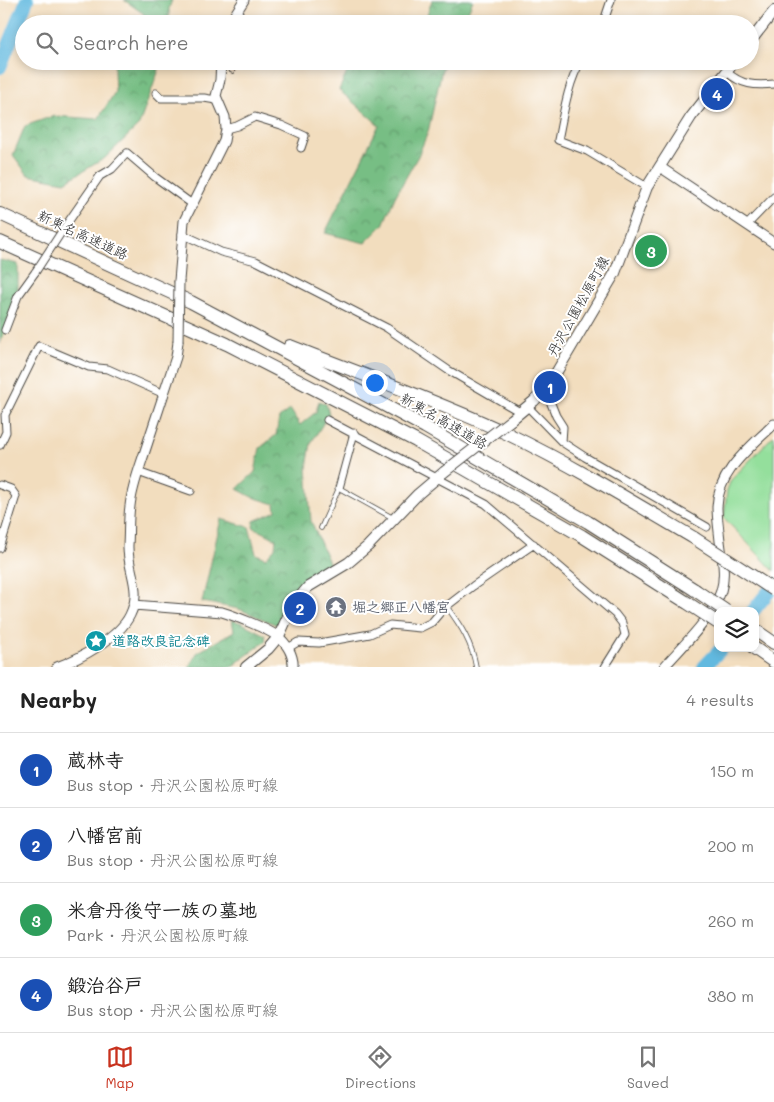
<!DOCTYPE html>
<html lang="en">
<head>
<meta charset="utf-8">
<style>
	body { margin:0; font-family:Mali,"Klee One",sans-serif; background:#f6f6f6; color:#222 }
	.controls { position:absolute; right:15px; bottom:15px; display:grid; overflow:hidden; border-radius:10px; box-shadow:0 2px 8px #0003 }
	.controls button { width:45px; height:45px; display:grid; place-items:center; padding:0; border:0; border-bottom:1px solid #e0e0e0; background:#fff; color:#222; font:25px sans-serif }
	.you { position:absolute; left:374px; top:382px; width:18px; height:18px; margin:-12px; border:4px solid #fff; border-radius:50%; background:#1a73e8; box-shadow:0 0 0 8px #1a73e833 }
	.badge { display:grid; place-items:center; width:32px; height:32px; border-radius:50%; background:#c8321e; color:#fff; font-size:16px; font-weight:700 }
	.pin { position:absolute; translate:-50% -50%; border:2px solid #fff; box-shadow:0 1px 5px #0006 }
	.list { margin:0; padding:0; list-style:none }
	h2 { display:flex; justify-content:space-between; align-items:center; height:65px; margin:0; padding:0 20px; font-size:21px }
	h2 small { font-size:16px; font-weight:400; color:#767676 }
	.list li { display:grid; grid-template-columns:32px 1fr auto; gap:15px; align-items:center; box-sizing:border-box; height:75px; padding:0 20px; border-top:1px solid #e0e0e0 }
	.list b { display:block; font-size:19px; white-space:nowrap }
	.list p { margin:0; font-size:16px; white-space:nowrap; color:#767676 }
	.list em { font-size:16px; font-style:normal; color:#767676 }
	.icon { flex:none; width:28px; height:28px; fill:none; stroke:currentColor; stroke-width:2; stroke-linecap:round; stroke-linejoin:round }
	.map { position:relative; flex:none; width:774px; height:667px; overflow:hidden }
	.search { position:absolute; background:#fff; box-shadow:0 2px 8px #0003; left:15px; right:15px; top:15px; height:55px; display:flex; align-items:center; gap:12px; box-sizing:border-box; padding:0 18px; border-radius:28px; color:#767676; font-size:19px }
	.sheet { height:365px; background:#fff }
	nav { display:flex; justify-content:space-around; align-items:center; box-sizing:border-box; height:70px; border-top:1px solid #e0e0e0; background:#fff; font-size:14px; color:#767676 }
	nav a { display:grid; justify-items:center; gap:2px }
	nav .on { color:#c8321e }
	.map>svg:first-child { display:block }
	.forest { fill:url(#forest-crowns); stroke:#517458 }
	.green { fill:#94df9c; stroke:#608564 }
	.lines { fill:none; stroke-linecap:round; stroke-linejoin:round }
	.river { stroke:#62b9df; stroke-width:14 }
	.building { fill:url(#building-hatch) }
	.service-casing { stroke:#494641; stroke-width:5.5 }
	.minor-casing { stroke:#494641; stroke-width:9 }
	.tertiary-casing { stroke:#494641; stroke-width:11 }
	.secondary-casing { stroke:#494641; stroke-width:12 }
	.motorway-casing { stroke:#494641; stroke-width:14 }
	.service { stroke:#fff; stroke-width:4 }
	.minor { stroke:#fff; stroke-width:7 }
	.tertiary { stroke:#fff; stroke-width:9 }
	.secondary { stroke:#fff; stroke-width:10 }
	.motorway { stroke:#fff; stroke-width:12 }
	.minor-bridge-casing { stroke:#494641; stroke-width:9; stroke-linecap:butt }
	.tertiary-bridge-casing { stroke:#494641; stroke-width:11; stroke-linecap:butt }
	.secondary-bridge-casing { stroke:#494641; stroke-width:12; stroke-linecap:butt }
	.motorway-bridge-casing { stroke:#494641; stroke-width:14; stroke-linecap:butt }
	.minor-bridge { stroke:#fff; stroke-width:7 }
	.tertiary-bridge { stroke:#fff; stroke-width:9 }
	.secondary-bridge { stroke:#fff; stroke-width:10 }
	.motorway-bridge { stroke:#fff; stroke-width:12 }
	.labels { text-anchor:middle; stroke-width:4; stroke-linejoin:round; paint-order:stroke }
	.street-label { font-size:14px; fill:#2b2b2b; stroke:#fff }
	.worship-label { font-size:14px; font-weight:bold; fill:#5b616d; stroke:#fff; text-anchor:start }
	.culture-label { font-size:14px; font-weight:bold; fill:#0d838f; stroke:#fff; text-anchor:start }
</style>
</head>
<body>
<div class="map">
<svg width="774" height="667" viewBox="0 0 774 667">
	<defs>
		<pattern id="forest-crowns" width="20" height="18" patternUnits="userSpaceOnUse" patternTransform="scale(1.25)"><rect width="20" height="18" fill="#77be84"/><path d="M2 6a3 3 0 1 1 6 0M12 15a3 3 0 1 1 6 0" fill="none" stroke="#629b6c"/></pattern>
		<pattern id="building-hatch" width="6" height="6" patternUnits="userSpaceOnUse" patternTransform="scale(1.25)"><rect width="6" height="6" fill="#d29b79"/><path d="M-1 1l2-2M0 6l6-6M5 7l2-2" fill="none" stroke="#ab7f63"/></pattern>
	</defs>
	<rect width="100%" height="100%" fill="#fff"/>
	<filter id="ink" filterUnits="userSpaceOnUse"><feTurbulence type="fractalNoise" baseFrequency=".02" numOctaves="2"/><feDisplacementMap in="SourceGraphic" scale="10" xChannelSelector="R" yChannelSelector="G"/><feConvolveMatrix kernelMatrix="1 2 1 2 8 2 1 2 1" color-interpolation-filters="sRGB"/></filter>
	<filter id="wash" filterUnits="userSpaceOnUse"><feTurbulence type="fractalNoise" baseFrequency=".0096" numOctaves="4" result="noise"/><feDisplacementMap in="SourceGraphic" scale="20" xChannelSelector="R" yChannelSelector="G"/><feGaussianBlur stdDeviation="1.12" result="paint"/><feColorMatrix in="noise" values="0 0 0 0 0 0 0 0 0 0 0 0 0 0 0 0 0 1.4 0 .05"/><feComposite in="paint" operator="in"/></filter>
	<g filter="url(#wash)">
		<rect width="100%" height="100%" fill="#f2ddbe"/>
		<path class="forest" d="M124,0H172L169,8V24H143L144,14Z
			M432,0H473L463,24H424Z
			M115,61H162L139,125L105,158L65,182L28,175L13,155L25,126L53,116L98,119L115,92L114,70Z
			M389,61H446L442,69L428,132L418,156L395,197L383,225L365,243L325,233L379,125L339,90L350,66Z
			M0,260L18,264V295L0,344Z
			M319,401L326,404L329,414L311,443L307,468L311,521L330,565L299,587L284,609L277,625L239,609L202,602L221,519L249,527L256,554L266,558L275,548L276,539L253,527L254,521L276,511L275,504L252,497L237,489L255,472L260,448L276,435L279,418L290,409L300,425L316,412Z
			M232,620L242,623L265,635L266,641L231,667H189L197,653L234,631Z"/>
		<path class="green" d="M774,435V571L724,518L727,490L731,480Z"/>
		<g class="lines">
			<path class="river" d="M0,67L27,0
				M753,611L774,585
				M704,667L722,648"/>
		</g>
		<g id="blocks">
			<path class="building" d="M230,61H237L234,74L229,72L230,69L228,66Z"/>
		</g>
	</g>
	<g filter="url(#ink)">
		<use href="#blocks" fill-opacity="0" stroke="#494641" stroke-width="1"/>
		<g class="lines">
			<g class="service-casing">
				<path id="service" d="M321,528L339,488L393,518
					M447,607C461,626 472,643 476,667"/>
			</g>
			<g class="minor-casing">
				<path id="minor" d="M603,24L611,0
					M581,61C568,82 563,116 558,140L587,151L647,187
					M727,72C741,85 755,86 774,84
					M156,93L161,98H204L216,100
					M226,129L237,126L255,117L281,125L305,136L301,148
					M747,225L774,197
					M64,228L100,176L112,169L127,153L155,177L192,204
					M182,234L221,252L256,261L387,328L448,370L520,412
					M5,330L18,296L36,271
					M548,385L550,401L556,416L563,427L562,442
					M527,406L562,442L585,457L707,527
					M327,420L486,504L615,614L622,623L625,635L605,667
					M0,445L6,432L5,415L39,346L89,367L108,369L164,394
					M138,472L191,491
					M0,485L11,489L16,496L0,548
					M339,488L354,433
					M288,648L298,642L319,643L370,634L390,625L420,628L432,622L443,609L473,586L534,544"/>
			</g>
			<g class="tertiary-casing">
				<path id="tertiary" d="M229,24L244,0
					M660,167L774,243
					M179,281L184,221L224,141L226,129L225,117L216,96L220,80L221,61
					M134,605L222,612C235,616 266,628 277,636C287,643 294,656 293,667
					M57,667C79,659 119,638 130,615C143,589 127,571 128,545C129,532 128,519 130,506C132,486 140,467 146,448C156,418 166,388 176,357L178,342
					M664,667C683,645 712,619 721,591C726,575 722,558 720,541C719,530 717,518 717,507C718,471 750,448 774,424"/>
			</g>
			<g class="secondary-casing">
				<path id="secondary" d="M750,42L774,11
					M511,420L534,401L545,389L556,373L615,273L647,187L691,117L735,61
					M246,667L268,649L279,636L293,605L308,587L348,563L368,546L418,494L444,472"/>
			</g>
			<g class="motorway-casing">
				<path id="motorway" d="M0,214L191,302L334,378L425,427L588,522L695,590
					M0,242L227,344L416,441L582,536L686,602
					M290,346C363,375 438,401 508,434C572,465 633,502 694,538
					M755,630L774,643
					M754,648L774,662"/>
			</g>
			<use href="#service" class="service"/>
			<use href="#minor" class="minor"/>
			<use href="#tertiary" class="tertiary"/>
			<use href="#secondary" class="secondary"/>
			<use href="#motorway" class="motorway"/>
			<g class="minor-bridge-casing">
				<path id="minor-bridge" d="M36,271L64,228"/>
			</g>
			<g class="tertiary-bridge-casing">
				<path id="tertiary-bridge" d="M178,342L179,281"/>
			</g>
			<g class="secondary-bridge-casing">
				<path id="secondary-bridge" d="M444,472L511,420"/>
			</g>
			<g class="motorway-bridge-casing">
				<path id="motorway-bridge" d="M694,538L774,590
					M695,590L726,611
					M686,602L718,623"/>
			</g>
			<use href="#minor-bridge" class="minor-bridge"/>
			<use href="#tertiary-bridge" class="tertiary-bridge"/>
			<use href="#secondary-bridge" class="secondary-bridge"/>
			<use href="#motorway-bridge" class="motorway-bridge"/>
		</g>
	</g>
	<defs>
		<g id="temple-disc" transform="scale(1.125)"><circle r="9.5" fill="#6b7280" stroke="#fff"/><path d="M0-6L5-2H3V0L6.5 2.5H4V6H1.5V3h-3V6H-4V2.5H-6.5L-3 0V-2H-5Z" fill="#fff"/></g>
		<g id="sight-disc" transform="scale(1.125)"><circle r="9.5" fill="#0f9aa8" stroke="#fff"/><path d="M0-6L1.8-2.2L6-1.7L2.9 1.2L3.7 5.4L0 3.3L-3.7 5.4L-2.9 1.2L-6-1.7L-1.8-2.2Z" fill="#fff"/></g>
	</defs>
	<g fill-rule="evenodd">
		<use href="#temple-disc" x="336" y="607"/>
		<use href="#sight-disc" x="96" y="641"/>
	</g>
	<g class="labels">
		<g class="street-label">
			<text transform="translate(83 235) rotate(25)" y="5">新東名高速道路</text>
			<text transform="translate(578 306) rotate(-61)" y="5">丹沢公園松原町線</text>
			<text transform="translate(444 421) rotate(30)" y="5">新東名高速道路</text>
		</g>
		<g class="worship-label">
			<text x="352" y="612">堀之郷正八幡宮</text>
		</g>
		<g class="culture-label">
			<text x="112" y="646">道路改良記念碑</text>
		</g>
	</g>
</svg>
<div class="controls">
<button><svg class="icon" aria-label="layers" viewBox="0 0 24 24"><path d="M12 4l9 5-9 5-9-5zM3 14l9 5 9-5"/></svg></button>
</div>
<div class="you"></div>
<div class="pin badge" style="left:550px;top:387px;background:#1a4fb4">1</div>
<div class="pin badge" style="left:300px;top:608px;background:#1a4fb4">2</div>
<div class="pin badge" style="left:651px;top:251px;background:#2e9e5b">3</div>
<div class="pin badge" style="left:717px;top:94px;background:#1a4fb4">4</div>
<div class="search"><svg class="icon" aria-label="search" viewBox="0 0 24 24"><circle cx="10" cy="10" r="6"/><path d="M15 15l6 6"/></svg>Search here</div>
</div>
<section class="sheet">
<h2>Nearby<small>4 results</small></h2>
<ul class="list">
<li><span class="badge" style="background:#1a4fb4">1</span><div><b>蔵林寺</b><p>Bus stop · 丹沢公園松原町線</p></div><em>150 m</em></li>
<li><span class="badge" style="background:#1a4fb4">2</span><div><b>八幡宮前</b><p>Bus stop · 丹沢公園松原町線</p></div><em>200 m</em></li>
<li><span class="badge" style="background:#2e9e5b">3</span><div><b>米倉丹後守一族の墓地</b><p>Park · 丹沢公園松原町線</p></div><em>260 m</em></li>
<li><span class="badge" style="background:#1a4fb4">4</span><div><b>鍛治谷戸</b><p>Bus stop · 丹沢公園松原町線</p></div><em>380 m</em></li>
</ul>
</section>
<nav>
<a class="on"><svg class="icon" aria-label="map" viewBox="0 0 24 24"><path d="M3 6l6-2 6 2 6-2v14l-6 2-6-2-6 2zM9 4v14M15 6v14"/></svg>Map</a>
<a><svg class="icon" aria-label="directions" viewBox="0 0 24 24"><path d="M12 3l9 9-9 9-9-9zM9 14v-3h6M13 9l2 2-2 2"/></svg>Directions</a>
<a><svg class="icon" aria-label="saved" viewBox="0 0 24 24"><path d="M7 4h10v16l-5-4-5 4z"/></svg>Saved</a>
</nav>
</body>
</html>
